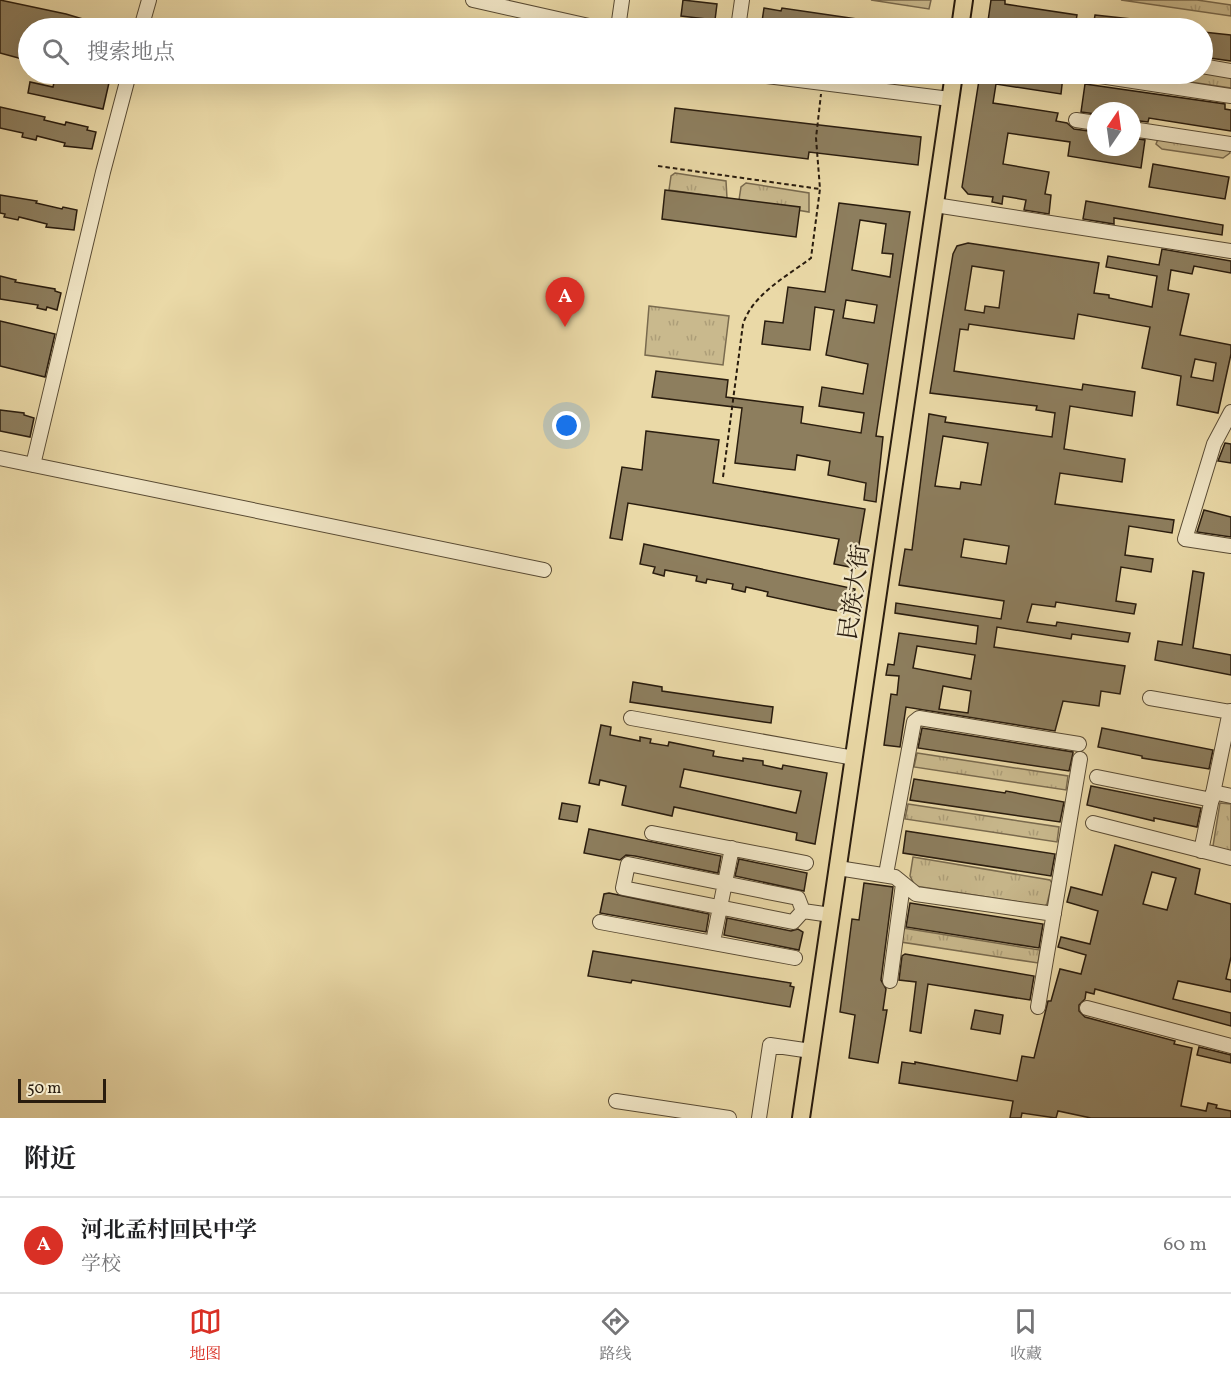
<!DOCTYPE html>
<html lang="zh">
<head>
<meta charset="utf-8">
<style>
	body { margin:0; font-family:Vollkorn,"Noto Serif SC",serif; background:#f2f2f2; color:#202124 }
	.compass { position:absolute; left:1087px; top:102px; width:54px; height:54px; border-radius:50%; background:#fff; box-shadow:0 6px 24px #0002; rotate:13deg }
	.scale { position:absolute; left:18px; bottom:15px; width:88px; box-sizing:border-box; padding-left:6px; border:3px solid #291c0e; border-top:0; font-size:16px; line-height:21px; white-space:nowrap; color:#291c0e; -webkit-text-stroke:4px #f1e6c6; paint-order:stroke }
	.you { position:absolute; left:567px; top:426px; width:21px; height:21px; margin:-15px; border:4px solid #fff; border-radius:50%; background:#1a73e8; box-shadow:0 0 0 9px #1a73e833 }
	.badge { display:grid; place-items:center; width:39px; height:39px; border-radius:50%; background:#d93025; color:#fff; font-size:20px; font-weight:700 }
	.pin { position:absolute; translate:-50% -50px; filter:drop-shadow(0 2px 3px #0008) }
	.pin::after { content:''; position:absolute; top:32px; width:21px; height:18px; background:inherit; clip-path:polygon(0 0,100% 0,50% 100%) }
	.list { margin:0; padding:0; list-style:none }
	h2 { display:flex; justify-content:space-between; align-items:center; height:78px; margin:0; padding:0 24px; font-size:26px }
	h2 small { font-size:20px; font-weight:400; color:#757577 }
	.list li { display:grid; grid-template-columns:39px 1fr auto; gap:18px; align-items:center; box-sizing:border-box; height:96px; padding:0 24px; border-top:2px solid #e0e0e0 }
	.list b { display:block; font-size:22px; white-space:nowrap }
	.list p { margin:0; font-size:20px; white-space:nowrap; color:#757577 }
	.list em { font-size:20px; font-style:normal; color:#757577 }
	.icon { flex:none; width:33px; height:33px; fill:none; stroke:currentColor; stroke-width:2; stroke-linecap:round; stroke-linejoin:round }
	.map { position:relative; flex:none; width:1231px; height:1118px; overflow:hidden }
	.search { position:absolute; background:#fff; box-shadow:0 6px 24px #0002; left:18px; right:18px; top:18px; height:66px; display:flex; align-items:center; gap:15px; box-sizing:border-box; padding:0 21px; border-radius:33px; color:#757577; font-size:22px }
	.sheet { height:174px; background:#fff }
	nav { display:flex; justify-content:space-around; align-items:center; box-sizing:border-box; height:84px; border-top:2px solid #e0e0e0; background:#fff; font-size:16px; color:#757577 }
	nav a { display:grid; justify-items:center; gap:3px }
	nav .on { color:#d93025 }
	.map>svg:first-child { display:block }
	.grass { fill:url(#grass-tufts); stroke:#796a4e; stroke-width:1.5 }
	.building { fill:#8d7e5e; stroke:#291c0e; stroke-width:1.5; fill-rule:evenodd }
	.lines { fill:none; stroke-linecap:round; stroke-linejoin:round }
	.minor-casing { stroke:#594b34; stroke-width:16 }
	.major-casing { stroke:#291c0e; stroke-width:20 }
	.path { stroke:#291c0e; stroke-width:2; stroke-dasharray:4.5 3; stroke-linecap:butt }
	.minor { stroke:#f1e6c6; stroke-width:14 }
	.major { stroke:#ead9a7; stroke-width:16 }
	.labels { text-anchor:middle; stroke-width:4.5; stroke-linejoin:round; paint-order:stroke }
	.street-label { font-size:24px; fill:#291c0e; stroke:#f1e6c6 }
</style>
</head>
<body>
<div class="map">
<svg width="1231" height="1118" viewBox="0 0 1231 1118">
	<defs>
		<pattern id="grass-tufts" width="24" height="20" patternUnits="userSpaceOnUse" patternTransform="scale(1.5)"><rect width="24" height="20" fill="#c9b98d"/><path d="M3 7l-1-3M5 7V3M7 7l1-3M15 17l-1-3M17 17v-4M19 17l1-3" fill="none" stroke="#ad9e78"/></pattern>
	</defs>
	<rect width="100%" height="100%" fill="#ead9a7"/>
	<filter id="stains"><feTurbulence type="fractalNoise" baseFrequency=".00333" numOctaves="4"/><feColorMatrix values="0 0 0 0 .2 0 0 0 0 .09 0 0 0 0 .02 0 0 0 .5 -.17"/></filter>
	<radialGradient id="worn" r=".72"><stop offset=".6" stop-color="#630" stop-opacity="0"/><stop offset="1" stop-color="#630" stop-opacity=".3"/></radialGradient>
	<path class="grass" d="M871,0H931L929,9Z
		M1121,0H1197L1231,5V16Z
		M1203,72L1231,77V88L1136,74Z
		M1158,139L1229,149L1230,153L1223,158L1162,149L1156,144Z
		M675,173L726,181L727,198L669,190L671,176Z
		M746,183L809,193V212L739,200L741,187Z
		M649,306L729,316L723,365L645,355Z
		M917,753L1068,776L1066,790L914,767Z
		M1220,803L1231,804V853L1216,849L1213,846Z
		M908,804L1059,827L1057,842L905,819Z
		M913,857L1050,880L1052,883L1047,904L1045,906L915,886L910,876Z
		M903,928L1040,950L1038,963L901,942Z"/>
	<path class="building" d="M0,0L66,14L103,25L102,28H28L26,60L0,53Z
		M683,0L717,4L715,20L681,16Z
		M991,0H1005V4L1077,15L1075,27L1006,19L1004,28H987Z
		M764,8L781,11L782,8L884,23V28H761Z
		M1095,15L1131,19L1129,28H1093Z
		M1203,32L1231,35V61L1203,57Z
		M56,74H111L103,109L28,93L30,82L53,87Z
		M980,74L1063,76L1061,94L996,84L993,103L1058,113L1056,121L1067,123L1074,129L1096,132V147H1132V138L1145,140L1141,168L1068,156L1070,142L1008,133L1003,164L1049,172L1045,194L1051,195L1049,214L1024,210L1026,200L1003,196L1002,204L992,202L993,197L968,194L962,187Z
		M1085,84L1225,104V109L1231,110V131L1149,118L1148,122L1132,120V111H1096V114L1081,112Z
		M0,107L45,117L44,120L65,125L66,122L88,127L87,130L96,132L92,149L64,146L65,143L37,136L36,140L22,137L23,133L0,128Z
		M675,108L921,137L918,165L809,152L808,159L671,142Z
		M1153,164L1229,177L1225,199L1149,187Z
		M665,190L800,207L796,237L662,219Z
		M0,195L37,201L36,203L62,209L63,207L77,210L74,230L46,227L47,224L19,217L18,220L4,217L5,214L0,213Z
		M1086,201L1223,225L1222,235L1114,218V224L1083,219Z
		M839,203L910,212L876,436L883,437L876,502L864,500L866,483L828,475L830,461L797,455L795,470L735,463L742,408L652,397L656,371L728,380L726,397L803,407L801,423L861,433L864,413L819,406L822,387L863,394L868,364L826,355L834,310L815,307L810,350L762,344L765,321L783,323L788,287L825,292ZM860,220L886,224L882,253L893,254L890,277L852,270ZM846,300L877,305L874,323L843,318Z
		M968,243L1099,263L1094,293L1109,295V298L1152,307L1157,276L1106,267L1108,256L1159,265L1162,249L1231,261V273L1194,266L1192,274L1171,270L1168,290L1189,294L1180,335L1231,345V354L1218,413L1177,405L1181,376L1142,368L1150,327L1078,314L1074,339L969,324L968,330L960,329L954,371L1082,390L1083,384L1135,392L1132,416L1070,406L1064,449L1125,459L1122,482L1060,473L1055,504L1174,520L1172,533L1129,526L1125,555L1153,559L1151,572L1121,567L1116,601L1136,604L1134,614L1056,602L1055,607L1032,604L1027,622L1056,626L1057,622L1130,633L1128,642L1072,634L1071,639L997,627L994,647L1125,666L1120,694L1101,691L1099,706L1063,701L1055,731L906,707L900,747L884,745L891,694L897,695L899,676L886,675L888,664L894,665L899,633L976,644L978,626L895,613L896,603L1001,619L1004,601L899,585L905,549L912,550L929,414L946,417L945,422L1052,437L1055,413L1036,410L1037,406L930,393L953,254L957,246ZM972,266L1004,271L999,308L985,306L984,313L965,310ZM1195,359L1216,363L1213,381L1191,377ZM943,436L988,443L981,485L961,482L960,489L935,486ZM964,539L1009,546L1006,564L961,557ZM917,646L975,655L971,679L913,668ZM943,686L971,691L968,713L939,709Z
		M0,276L16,280L15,282L55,289V291L61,293L57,310L47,307L46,310L37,308L38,305L0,299Z
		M0,321L55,334L45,377L0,366Z
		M0,410L24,413V415L34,418L30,437L0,431Z
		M646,431L719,440L713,483L865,509L855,568L834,564L839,539L628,503L622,540L610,538L622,467L642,470Z
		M1225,443L1231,444V463L1218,461Z
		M1204,510L1231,517V537L1197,532Z
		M644,544L855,589L851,609L844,608L843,612L827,609L767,596L768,592L746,587L745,592L732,589L733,584L707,579L706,583L696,581L697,576L665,570L664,576L653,573L655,567L640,564Z
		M1193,571L1204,573L1193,648L1231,655V675L1155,660L1158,641L1182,645Z
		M633,682L662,687V691L773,707L771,723L630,702Z
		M601,725L611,727L610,735L640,741V737L651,739L650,743L668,746L669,742L714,751L713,756L743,761V758L763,761V765L782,769L783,765L827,773L815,844L796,840L797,833L674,807L672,816L622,805L626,786L600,780L599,785L589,783ZM684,769L801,791L796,813L680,787Z
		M922,728L1073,752V753L1069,771L918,748Z
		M1102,728L1213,750L1209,769L1142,758V756L1098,747Z
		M914,779L1005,793L1006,791L1064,802L1060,822L910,800Z
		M1091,786L1201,808L1197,827L1154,818V821L1087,805Z
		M562,803L580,806L577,822L559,819Z
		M589,829L721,856L718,873L635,856L626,855L620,860L584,853Z
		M906,831L1055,854L1051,876L903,853Z
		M1115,845L1200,869L1195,894L1231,904V957L1226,979L1231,980V992L1178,981L1173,999L1231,1013V1026L1095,989L1094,994L1086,992L1085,999L1079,1005V1011L1085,1017L1175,1041L1174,1044L1192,1048L1181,1106L1206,1111L1208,1103L1217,1105L1216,1108L1231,1111V1118H1091L1058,1111L1056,1118L1022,1113L1021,1118H1010L1013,1101L899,1083L902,1062L915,1064V1062L1017,1081L1022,1056L1034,1058L1048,1001H1051L1060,969L1081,974L1086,955L1058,947L1061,937L1090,944L1098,911L1067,902L1071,887L1102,895ZM1152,872L1176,878L1167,910L1143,904Z
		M739,859L807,873L804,891L735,876Z
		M864,883L893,887L881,980L886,989L883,1010H887L878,1063L849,1058L855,1015L840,1012L852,919L859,920Z
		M609,893L709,914L706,932L600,913L604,894Z
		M910,903L1043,924L1039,948L906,927Z
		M727,918L791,931L798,929L803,932L799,950L724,935Z
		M593,951L791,983L790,986L794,987L790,1007L632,980L631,983L588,976Z
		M905,954L1034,976L1030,1000L928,984L921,1033L910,1031L916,982L899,980L902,956Z
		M975,1010L1003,1015L1000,1034L971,1029Z
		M1199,1047L1231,1055V1063L1197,1055Z"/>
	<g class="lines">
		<g class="minor-casing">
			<path id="minor" d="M473,0L598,28
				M141,28L149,0
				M618,28L622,0
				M738,28L742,0
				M1202,66L1231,71
				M750,74L950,99
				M1087,74L1231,96
				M1076,120L1096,123
				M1132,129L1231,144
				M935,205L1231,251
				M1231,412L1214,444L1185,539L1231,546
				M0,458L544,570
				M33,465L103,172L129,74
				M1150,698L1231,712
				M631,718L854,758
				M1097,777L1212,800
				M1213,792L1231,796
				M1093,823L1231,858
				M652,833L806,863
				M1201,851L1230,711
				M628,864L798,898L803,911L793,922L623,888Z
				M838,868L895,877L916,894L1054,914
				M886,874L914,722L919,718L1079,744
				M803,911L831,915
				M600,922L795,958
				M713,942L732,848
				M890,981L903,884
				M1038,1007L1080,759
				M1087,1008L1231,1046
				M616,1101L729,1118
				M759,1118L770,1045L811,1051"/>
		</g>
		<g class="major-casing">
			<path id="major" d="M960,28L964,0
				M801,1118L954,74"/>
		</g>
		<path class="path" d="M658,166L820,189
			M723,477L743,324C753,294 786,277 811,258L820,189L816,138L821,94"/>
		<use href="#minor" class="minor"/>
		<use href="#major" class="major"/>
	</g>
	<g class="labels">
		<g class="street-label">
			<text transform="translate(854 592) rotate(-82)" y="8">民族大街</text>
		</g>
	</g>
	<rect width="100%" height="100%" filter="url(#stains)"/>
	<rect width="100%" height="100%" fill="url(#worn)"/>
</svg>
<svg class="compass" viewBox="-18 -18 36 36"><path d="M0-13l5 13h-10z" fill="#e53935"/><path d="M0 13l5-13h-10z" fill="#757577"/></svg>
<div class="scale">50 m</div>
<div class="you"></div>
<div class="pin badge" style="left:565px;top:327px">A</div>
<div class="search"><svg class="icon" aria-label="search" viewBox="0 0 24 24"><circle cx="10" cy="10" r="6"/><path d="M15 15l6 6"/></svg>搜索地点</div>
</div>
<section class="sheet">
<h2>附近<small></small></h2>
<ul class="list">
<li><span class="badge">A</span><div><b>河北孟村回民中学</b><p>学校</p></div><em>60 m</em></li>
</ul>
</section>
<nav>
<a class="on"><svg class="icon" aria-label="map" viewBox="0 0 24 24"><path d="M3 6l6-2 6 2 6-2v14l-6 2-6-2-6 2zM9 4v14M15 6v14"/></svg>地图</a>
<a><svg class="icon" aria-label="directions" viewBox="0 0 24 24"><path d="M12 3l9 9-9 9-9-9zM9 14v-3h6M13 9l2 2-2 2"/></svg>路线</a>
<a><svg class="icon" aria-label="saved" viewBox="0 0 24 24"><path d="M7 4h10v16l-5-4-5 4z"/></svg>收藏</a>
</nav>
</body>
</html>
